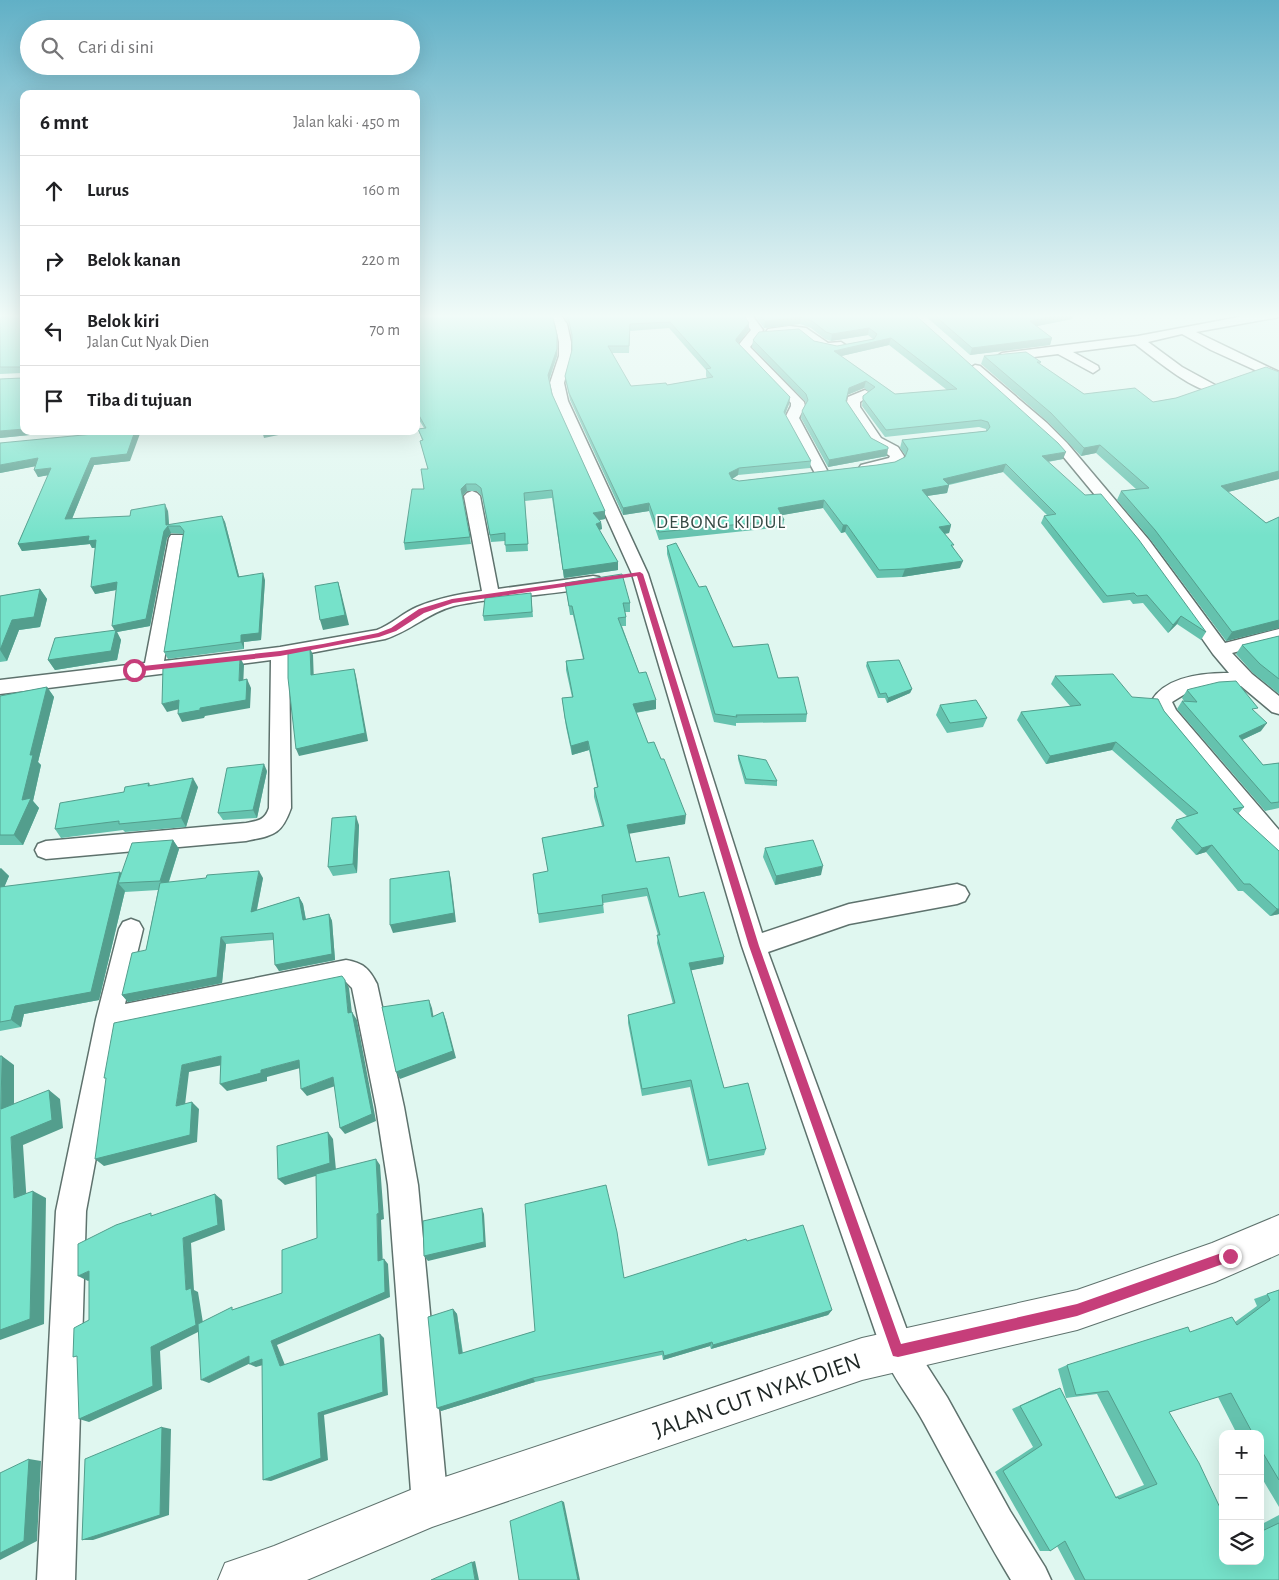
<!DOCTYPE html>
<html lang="id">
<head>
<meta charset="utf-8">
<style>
	body { margin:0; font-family:"Alegreya Sans",sans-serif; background:#f2f2f2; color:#202124 }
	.controls { position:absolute; right:15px; bottom:15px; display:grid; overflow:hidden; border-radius:10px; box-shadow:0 5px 20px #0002 }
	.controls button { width:45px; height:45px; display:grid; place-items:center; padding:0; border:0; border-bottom:1px solid #e0e0e0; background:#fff; color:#202124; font:25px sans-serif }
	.stop { position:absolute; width:15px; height:15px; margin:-11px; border:4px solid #c63e7a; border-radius:50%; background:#fff }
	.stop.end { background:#c63e7a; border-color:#fff; box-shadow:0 1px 5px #0008 }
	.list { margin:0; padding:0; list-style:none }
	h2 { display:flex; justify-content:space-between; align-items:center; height:65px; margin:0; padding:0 20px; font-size:21px }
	h2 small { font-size:16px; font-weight:400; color:#757577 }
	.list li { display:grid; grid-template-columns:32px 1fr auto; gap:15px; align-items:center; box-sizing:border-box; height:70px; padding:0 20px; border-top:1px solid #e0e0e0 }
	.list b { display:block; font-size:19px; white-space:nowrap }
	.list p { margin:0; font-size:16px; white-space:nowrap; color:#757577 }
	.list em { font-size:16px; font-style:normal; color:#757577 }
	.icon { flex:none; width:28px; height:28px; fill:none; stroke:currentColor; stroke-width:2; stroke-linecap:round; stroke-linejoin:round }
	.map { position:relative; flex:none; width:1279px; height:1580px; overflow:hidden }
	.search { position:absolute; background:#fff; box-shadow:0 5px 20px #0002; left:20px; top:20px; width:400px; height:55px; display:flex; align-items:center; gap:12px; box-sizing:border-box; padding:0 18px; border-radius:28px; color:#757577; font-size:19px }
	.panel { position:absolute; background:#fff; box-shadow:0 5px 20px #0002; left:20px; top:90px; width:400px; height:345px; border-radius:10px }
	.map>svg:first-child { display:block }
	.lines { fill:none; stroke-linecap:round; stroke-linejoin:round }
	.minor-casing { stroke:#5e726d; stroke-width:3 }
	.secondary-casing { stroke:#5e726d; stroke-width:2 }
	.minor { fill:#fff; fill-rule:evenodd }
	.secondary { fill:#fff; fill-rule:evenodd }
	.wall { fill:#65c2ae; fill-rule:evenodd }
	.shaded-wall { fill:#539e8d }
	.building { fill:#76e2ca; stroke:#539e8d; fill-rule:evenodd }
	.route { fill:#c63e7a }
	.labels { text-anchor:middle; stroke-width:4; stroke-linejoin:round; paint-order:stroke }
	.far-quarter-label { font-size:19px; letter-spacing:1px; fill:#374a45; stroke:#fff }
	.near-street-label { font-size:24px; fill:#1e2624; stroke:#fff }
</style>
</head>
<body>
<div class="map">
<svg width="1279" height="1580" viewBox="0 0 1279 1580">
	<rect width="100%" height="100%" fill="#e0f7f0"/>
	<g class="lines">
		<g class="minor-casing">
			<path id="minor" d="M548,314H560L567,324L571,342V356L564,383L568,401L648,574L762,933L849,904L957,884L965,887L969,894L965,901L957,904L849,924L768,952L911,1341L947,1397L1010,1511L1045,1567L1051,1580H1011C980,1529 953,1476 924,1423C911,1399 892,1377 882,1351L742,946L632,574L554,401L550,383L559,356V342L555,324Z
				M739,314H751L763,330L750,347L804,402L805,406L799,418L829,474L827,477H817L785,418L791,406V403L737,347L751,330Z
				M1255,314H1279V317L1196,332L1279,372V381L1211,350L1182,334L1148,342L1182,367L1215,385L1217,388L1215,391C1197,395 1150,355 1135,344L1073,352L1098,366L1099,369L1093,373L1058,354L1002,361L996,357L1002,353L1138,336Z
				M789,326L806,328L828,343L841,342L847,346C832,362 813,340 801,335C790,330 774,341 766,332L768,329Z
				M975,365L980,366L1047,423L1067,443L1149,540L1225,643L1279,629V641L1232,653L1252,674L1279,696V714L1272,712L1241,686L1193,689L1172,702L1176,710L1279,830V855L1271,852L1160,718L1152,700C1167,676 1203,673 1229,673L1213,654L1137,546L1057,449L1037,429L970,372L969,369Z
				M865,390L872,394L860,402V407L881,438L898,447L904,456L901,464L866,472L861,471L859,468L861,465L889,458L890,456L871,444L846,407L848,397Z
				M472,491L477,493L480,496L498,589L593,576L599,577L602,581L599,585C552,597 501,595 454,606C427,613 411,631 385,639L289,657L291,808C281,836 273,835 246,841L46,859L38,856L35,850L38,844L46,841L246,823C258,821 265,820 269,808L271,660L0,694V680L145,663L169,538L171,535H183L185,538L164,661L280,647L377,630C392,624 403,613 417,607C438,598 460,594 482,591L464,496L467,493Z
				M131,919L139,922L143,929L125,1004L346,960C363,963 369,968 377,984L404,1107L418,1185L448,1505L443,1518L430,1523L417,1518L412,1505L388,1185L376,1107L352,988L346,982L120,1029L86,1211L75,1580H37L56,1211L96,1019L119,929L123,922Z"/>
		</g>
		<g class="secondary-casing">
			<path id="secondary" d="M1279,1215V1254L1215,1282L1077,1330L862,1380L432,1527L307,1580H218L225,1563L274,1546L430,1482L862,1338L1077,1290L1212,1243Z"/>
		</g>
		<use href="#minor" class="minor"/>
		<use href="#secondary" class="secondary"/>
	</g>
	<path class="wall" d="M0,314H13L11,316L69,431L0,438V379L22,378V373L0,374Z
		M416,314L557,335V356L549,381L552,394L605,511V519L599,520L601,522L602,529L599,530L618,562V570L564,578L552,498L525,501L528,551L506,552L505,541L491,542L482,496L477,491H467L462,496L471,544L405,550L404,543L424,489L428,469L420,441L422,440L418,429L424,428L416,415Z
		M562,314H743L749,330L738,343L790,397L789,404L785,414L811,461L810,468L738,475L732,479L739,481L877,465L895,462L905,457L906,456L900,448L902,440L986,431V429L979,427L885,437L862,406L863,396L869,392L864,388L847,395L846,401L871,438L887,456L828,467L801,418L802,411L806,403L805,401L752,347L753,340L814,341L837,346L873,339L868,335L831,341L825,339L811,328L800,324L764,328L754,314H914L1063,459L1048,462L1206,632L1201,640L1177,624L1168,633L1143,603L1133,604L1130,600L1103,603L1041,523L1044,516L1047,515L1003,472L949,485L947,493L927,496L951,525L949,533L944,534L953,547L960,568L902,577L877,578L845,532L841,533L823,508L782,515L784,520L783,527L659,540L649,511L623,515L570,400L566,383L565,376L572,350V340L569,324ZM669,328L706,370V376L707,378L667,385L631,386L612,353H629L630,331ZM889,345L947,390L895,394L841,356Z
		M923,314H1074L1072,319L1036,326L1052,338L1050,345L970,355Z
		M984,356L1041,362L1040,364L1084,394L1153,402L1176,398L1279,372V479L1228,492L1266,523L1279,517V628L1226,641L1150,539L1117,500L1121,491L1136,489L1096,453L1081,456L1048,422L981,364Z
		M0,443L130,461L94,465L72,519L130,516L168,511L169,525L222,516L225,522L239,576L265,580L261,640L244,642V649L168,659L164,652L183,534L171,533L167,538L150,626L117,632L121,640L117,660L55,670L48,660L115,630L116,590L95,594V548H92L90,544L22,551L18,544L48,475L38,477L35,466L0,473Z
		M667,546L699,587L733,647L778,678L807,714L806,722L736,723V726L714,722L667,554Z
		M565,583L630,603V612H625L626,617V626H622L639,673L656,709L636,713L648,743L685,824L629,833L636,862L679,897L724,957L723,964L691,970L724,1088L766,1149L764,1155L708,1166L690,1087L642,1096L628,1023V1015L673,1004L657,943L658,935L647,896L603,903L604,913L539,923L538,914L548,871L542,838L602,826L594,797V788L597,787L589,750L572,755L566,727L562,698L572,697L566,670V661L583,659L573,615H570Z
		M40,589L47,599L40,627L19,630L7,661L0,662V596Z
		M531,593L533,617L484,621L483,616Z
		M1279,636V694L1253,673L1236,654L1242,645Z
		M867,662L912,689L910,693L887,703L885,698H878L866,666Z
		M1055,676L1132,697L1164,711L1244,807L1238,814L1279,914L1270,916L1243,891H1238L1206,852L1196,855L1171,828L1176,820L1188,817L1112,750L1046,764L1017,720L1021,712L1071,707L1051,684Z
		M47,687L54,697L38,762L41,765L33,801L39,808L23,845H0V696Z
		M1187,690L1255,712L1261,731L1242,740L1263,765L1279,763V808L1265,811L1177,709L1182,701H1184L1182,698Z
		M940,705L987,718L983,727L947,733L936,715Z
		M738,755L777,781V786L745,784L738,759Z
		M267,771L257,818L223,820L218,813Z
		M149,783L151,786L198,787L186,827L125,832L123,830L61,838L55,829L124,792Z
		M359,825L357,873L333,876L328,867Z
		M173,840L179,849L169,882L263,878L257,910L299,897L303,904L306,919L329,914L332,921L335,960L279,971L273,940L226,944L222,983L128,1002L122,995L146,950L158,890L125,892V891L99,1000L24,1014L21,1027L0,1031V868L9,876L4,887L120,872L122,874Z
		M765,848L821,875L775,885L763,857Z
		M747,1241L832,1310L828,1315L711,1349L710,1346L663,1360L662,1355L535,1382L441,1411L453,1309L457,1314L463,1353L535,1331L624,1278Z
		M1279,1290V1507L1260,1475V1434H1237L1218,1397L1169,1412L1223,1561H1260V1525L1279,1515V1580H1075L1057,1546L1050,1551H1040L995,1472L1033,1447L1012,1409L1051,1391L1060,1388L1115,1497L1144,1485L1097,1394L1066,1398L1058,1369L1067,1365L1235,1322L1257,1306L1254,1299Z"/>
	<path class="shaded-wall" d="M4,314H13L4,324L1,318Z
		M1063,314H1074L1072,319L1028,328L1030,321Z
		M801,317L800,324L764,328L765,321Z
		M749,323V330L736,346V339Z
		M869,328L868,335L831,341L832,334Z
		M557,335V356L548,382V375Z
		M891,338L889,345L833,358L834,351Z
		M1052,338L1050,345L970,355L972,348Z
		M866,381L864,388L847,395L849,388Z
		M790,397L789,404L783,419L784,412Z
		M24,429V431H69L0,438V431Z
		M135,431H141L130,461L94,465L69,526L65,519L91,458Z
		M262,431H298L264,438Z
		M308,431H317L309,433Z
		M1100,445L1096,453L1081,456L1084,448Z
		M888,449L887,456L828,467L829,460Z
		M1066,452L1063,459L1039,463L1042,456Z
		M38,458L42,465L0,473V465Z
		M1006,464L1003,472L941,486L943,479Z
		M51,468L55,474L38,477L34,470Z
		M739,468L738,475L729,481V473Z
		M1279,471V479L1216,495L1221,486Z
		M466,484L467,491L462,496L461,489Z
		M949,485L947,493L920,497L922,490Z
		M824,500L823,508L777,516L778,508Z
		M649,503V511L623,515V508Z
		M165,504L168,511L169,526H168L171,533L167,538L150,626L117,632L121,640L117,660L55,670L48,660L115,631L112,626L164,531L166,525Z
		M605,511V519L593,521V513Z
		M222,516L225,522L241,584L238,577Z
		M601,522L602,529L596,531V524Z
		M843,525H847L845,532L841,533Z
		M951,525L949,533L937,535L939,527Z
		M89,536L96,540L100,547L92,548L90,544L22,551L18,544Z
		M963,561L960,568L902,577L905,569Z
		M618,562V570L564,578L563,570Z
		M263,573L265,580L261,640L244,642V649L241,642V635Z
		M117,582L121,589L95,594L91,587Z
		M338,582L341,592L349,625L323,630L320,620Z
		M40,589L47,599L40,627L19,630L7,661L0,650L12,620Z
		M1181,616L1177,624L1168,633L1173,625Z
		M1279,620V628L1226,641L1232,632Z
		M310,648L313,655L314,683L311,675Z
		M240,657L244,665L243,689L239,681Z
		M354,669L356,676L368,741L299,756L296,749Z
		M247,679L251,688L250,708L205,716L204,718L182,722L178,714L200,708Z
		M47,687L54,697L38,762L41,765L33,801L39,808L23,845L14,835L22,800L30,755Z
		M912,689L910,693L887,703L888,698Z
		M179,700L183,708L167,712L162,704Z
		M656,700V709L633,713V704Z
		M1267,723L1261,731L1233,744L1239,736Z
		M588,741L589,750L572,755L571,746Z
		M1116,742L1112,750L1046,764L1050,756Z
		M264,764L267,771L257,818L253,810Z
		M193,778L198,787L186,827L181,818Z
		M686,815L685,824L628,834L627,825Z
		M356,816L359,825L357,873L353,864Z
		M173,840L179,849L166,890L160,881Z
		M1212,845L1206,852L1196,855L1202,848Z
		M823,866L821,875L775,885L776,876Z
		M1,868L9,876L0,897V869Z
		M259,871L263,878L255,918L251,912Z
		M449,871L451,880L456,922L393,933L390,925Z
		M120,872L127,881L118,883L125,891L99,1000L24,1014L21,1027L11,1020L15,1006Z
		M299,897L303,904L307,927L303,920Z
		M1277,909H1279V914L1270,916Z
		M329,914L332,921L335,960L279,971L275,965Z
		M221,937L226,944L222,983L128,1002L122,995Z
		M724,957L723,964L688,971L689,963Z
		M345,980L349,988L353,1021L348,1013Z
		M429,1000L432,1008L435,1025L432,1017Z
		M352,1012L357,1020L376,1121L345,1134L340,1128Z
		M443,1012L446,1020L456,1058L400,1079L396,1072Z
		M2,1056L14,1065V1118L1,1109Z
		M221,1056L227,1064L189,1072L184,1113L176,1106L182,1065Z
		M299,1060L304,1067L267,1077V1081L227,1091L220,1084L261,1070Z
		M333,1077L338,1085L307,1096L301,1089Z
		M49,1090L60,1099L63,1128L23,1145L27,1205L14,1198L11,1137Z
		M192,1102L199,1109L197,1142L104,1166L95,1159Z
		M328,1132L333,1139L336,1170L285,1185L278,1179Z
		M376,1159L380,1165L384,1219L381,1220L383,1266L378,1261Z
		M33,1191L46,1198L44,1324L0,1340V1330Z
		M215,1194L222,1200L225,1230L191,1243L194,1290L198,1292L204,1329L160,1351L162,1389L89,1422L79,1419L186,1290L183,1238Z
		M482,1208L484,1214L486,1247L428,1261L424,1256Z
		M384,1259L388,1264L390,1297L277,1345L287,1370L280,1366L271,1341Z
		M89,1271L98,1276L88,1281L78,1276Z
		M453,1309L457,1314L463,1358L459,1354Z
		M832,1310L828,1315L711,1349L713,1345Z
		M380,1334L384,1338L388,1395L324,1415L328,1460L271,1481L263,1480Z
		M712,1342L710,1346L663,1360L664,1356Z
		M249,1356L257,1360L209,1383L201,1380Z
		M262,1359L270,1363L256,1367L249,1364Z
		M533,1378L535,1382L441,1411L437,1408Z
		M162,1427L171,1429L169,1515L93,1540H82Z
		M29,1459L41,1461L37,1541L0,1560V1553Z
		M562,1501L564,1502L580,1580H578Z
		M475,1561L479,1580H475L472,1562Z"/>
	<path class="building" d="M0,314H4L1,318L24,314V429L0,431V379L22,378V368L20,367H0Z
		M416,314H550L553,318L557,335V349L548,375L552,394L605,511L593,513L601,522L596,524L618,562L563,570L552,490L524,493L528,544L505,545V533L490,535L481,488L476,484H466L461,489L470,537L404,543L412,489H424L421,469H428L420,441L423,440L418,429L426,428L416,410Z
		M567,314H743L749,323L736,339V341L790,397L784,412L811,461L739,468L729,473L732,479L739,481L877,465L895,462L905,457L908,449L902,440L987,431L990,427L988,422L981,420L886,430L863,399V396L875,387L866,381L849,388L846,401L871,438L888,447V449L829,460L802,411L808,400L806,394L753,340L759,332L799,329L814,341L837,346L874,339L877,334L869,328L832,334L826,332L812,321L801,317L765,321L759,314H914L1058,443L1066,452L1042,456L1085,495L1101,494L1139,540L1206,632L1181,616L1173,625L1147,595L1137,596L1134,593L1107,596L1044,516L1056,514L1006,464L943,479L949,485L922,490L951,525L939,527L954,545H951L963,561L905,569L879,570L847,525H843L824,500L778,508L784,520L659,532L649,503L623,508L569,393L565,376L572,350V335L568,317ZM670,322L711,368L706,369L713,377L667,385L666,383L631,386L608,346H629L630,324ZM891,338L957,389L895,394L834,351Z
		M933,314H1063L1030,321L1052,338L972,348Z
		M1026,352L1041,362H1037L1084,394L1135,388L1153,402L1176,398L1266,367L1279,372V471L1221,486L1266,523L1279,517V620L1232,632L1155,530L1121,491L1149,488L1100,445L1084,448L1051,413L984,356Z
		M113,431H135L127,454L91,458L65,519L130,516L131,510L165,504L166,525L222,516L238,577L263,573L259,633L241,635V642L164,652L184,531L180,526H168L164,531L146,619L112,626L117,582L91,587L96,540L88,541L89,536L18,544L51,468L34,470L38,458L0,465V443L104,433Z
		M676,543L699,587L706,586L733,647L768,644L778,678L798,677L807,714L736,715L737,717L715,714L667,546Z
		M622,574L630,603H623L626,617L618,618L639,673L646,672L656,700L633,704L648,743L654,742L661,759H664L686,815L627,825L636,862L669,857L679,897L704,892L724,957L689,963L724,1088L748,1083L766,1149L709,1160L691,1080L642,1089L628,1015L675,1003L657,935H660L647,888L602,895L603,905L538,914L533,874L548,871L542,838L604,826L594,788L598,787L588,741L571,746L565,718L562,698L573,697L566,661L584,659L572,606H569L565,583Z
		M338,582L345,615L320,620L315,586Z
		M40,589L34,617L12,620L0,650V596Z
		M531,593L532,612L483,616L485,598Z
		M116,630L111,651L48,660L55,638Z
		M1279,636V679L1260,664L1242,645Z
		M310,648L311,675L354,669L365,733L296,749L288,678V651Z
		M240,657L239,681L247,679L246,700L200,708V710L178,714L179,700L162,704L163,667Z
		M899,660L912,689L888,698L886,693L880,694L867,662Z
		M1113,674L1132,697L1158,699L1164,711L1244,807L1233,809L1279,851V909H1277L1250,884H1244L1212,845L1202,848L1176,820L1198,813L1116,742L1050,756L1021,712L1081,705L1055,676Z
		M1236,681L1258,708L1252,709L1267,723L1239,736L1263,765L1279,763V802L1271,803L1182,701L1197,702L1187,690L1190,689L1219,682Z
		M47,687L30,755H33L22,800L31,798L14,835H0V696Z
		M976,700L987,718L950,723L940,705Z
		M738,755L766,760L777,781L746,779Z
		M264,764L253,810L218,813L227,768Z
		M193,778L181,818L119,824V821L55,829L60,803L124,792L125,787L149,783L148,786Z
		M356,816L353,864L328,867L332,818Z
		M173,840L160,881L118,883L132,843Z
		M813,840L823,866L776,876L765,848Z
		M259,871L251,912L299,897L303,920L329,914L332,954L275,965L273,933L221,937L217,977L122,995L132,953L146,950L160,883L206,878L207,875Z
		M449,871L454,913L390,925V879Z
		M120,872L91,992L15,1006L11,1020L0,1022V887Z
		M342,976L345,980L348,1013L352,1012L372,1114L340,1128L333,1077L301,1089L299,1060L261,1070V1073L220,1084L221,1056L182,1065L176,1106L192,1102L190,1135L95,1159L106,1078H104L114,1023Z
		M429,1000L432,1017L443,1012L453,1051L396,1072L382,1007Z
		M0,1056H2L1,1109L49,1090L52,1120L11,1137L14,1198L33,1191L30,1319L0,1330Z
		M328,1132L330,1163L278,1179L277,1146Z
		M376,1159L379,1213L377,1214L378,1261L384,1259L385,1292L271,1341L280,1366L380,1334L383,1392L318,1413L321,1458L263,1480L262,1359L249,1364V1356L201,1380L198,1324L232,1307V1310L282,1293V1250L317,1238L316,1174Z
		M606,1185L617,1232L624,1278L746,1239L747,1241L803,1225L832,1310L713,1345L712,1342L664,1356L663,1351L533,1378L437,1408L428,1317L453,1309L459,1354L535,1331L525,1204Z
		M215,1194L218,1225L183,1238L186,1290L191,1288L196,1325L151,1347L153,1386L79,1419L77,1356L73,1357L74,1328L89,1320V1271L78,1276V1244L116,1225L151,1213V1216Z
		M482,1208L484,1242L424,1256L423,1221Z
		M1279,1290V1480L1260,1448V1434H1253L1231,1393L1169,1412L1199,1463L1223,1514V1561H1260V1532L1279,1523V1580H1085L1065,1541L1050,1551L1003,1471L1042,1445L1020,1406L1060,1388L1116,1498L1118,1497L1119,1499L1157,1484L1108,1391L1076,1395L1067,1365L1188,1327L1190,1332L1232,1317L1237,1325L1270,1300L1267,1294Z
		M162,1427L160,1515L82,1540L85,1459Z
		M29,1459L24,1541L0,1553V1473Z
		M562,1501L578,1580H519L510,1521Z
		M472,1562L475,1580H431Z"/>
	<linearGradient id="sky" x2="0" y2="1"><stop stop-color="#61b0c6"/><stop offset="0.59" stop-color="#f1fbf8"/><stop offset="1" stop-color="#f1fbf8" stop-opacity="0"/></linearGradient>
	<rect width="1279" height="536" fill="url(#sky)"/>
	<path class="route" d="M640,572L643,574L759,946L901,1344L1077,1304L1230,1250L1234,1252L1236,1256L1234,1260L1077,1316L898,1357L893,1356L749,946L637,576L453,603L424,613L396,631L379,637L280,656L134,672L131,670L134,667L280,651L323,644L378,633L391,628L419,609L452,599Z"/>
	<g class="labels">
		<g class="far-quarter-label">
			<text x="721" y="528">DEBONG KIDUL</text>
		</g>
		<g class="near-street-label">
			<text transform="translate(757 1395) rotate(-19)" y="8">JALAN CUT NYAK DIEN</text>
		</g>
	</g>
</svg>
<div class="controls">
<button>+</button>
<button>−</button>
<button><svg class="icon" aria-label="layers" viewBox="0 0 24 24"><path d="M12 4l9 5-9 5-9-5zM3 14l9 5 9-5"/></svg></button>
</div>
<div class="stop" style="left:134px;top:670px"></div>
<div class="stop end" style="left:1230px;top:1256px"></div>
<div class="search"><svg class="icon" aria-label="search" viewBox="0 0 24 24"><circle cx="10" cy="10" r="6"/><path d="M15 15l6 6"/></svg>Cari di sini</div>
<section class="panel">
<h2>6 mnt<small>Jalan kaki · 450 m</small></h2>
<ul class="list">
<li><svg class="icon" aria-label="ahead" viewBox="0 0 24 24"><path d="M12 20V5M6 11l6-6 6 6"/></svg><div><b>Lurus</b></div><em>160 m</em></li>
<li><svg class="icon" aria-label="right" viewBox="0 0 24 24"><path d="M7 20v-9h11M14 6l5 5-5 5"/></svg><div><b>Belok kanan</b></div><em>220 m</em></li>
<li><svg class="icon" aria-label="left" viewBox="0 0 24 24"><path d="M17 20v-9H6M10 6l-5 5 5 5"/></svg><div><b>Belok kiri</b><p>Jalan Cut Nyak Dien</p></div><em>70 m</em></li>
<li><svg class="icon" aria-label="arrive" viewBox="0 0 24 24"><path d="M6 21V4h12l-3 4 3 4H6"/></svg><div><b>Tiba di tujuan</b></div></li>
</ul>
</section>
</div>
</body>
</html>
